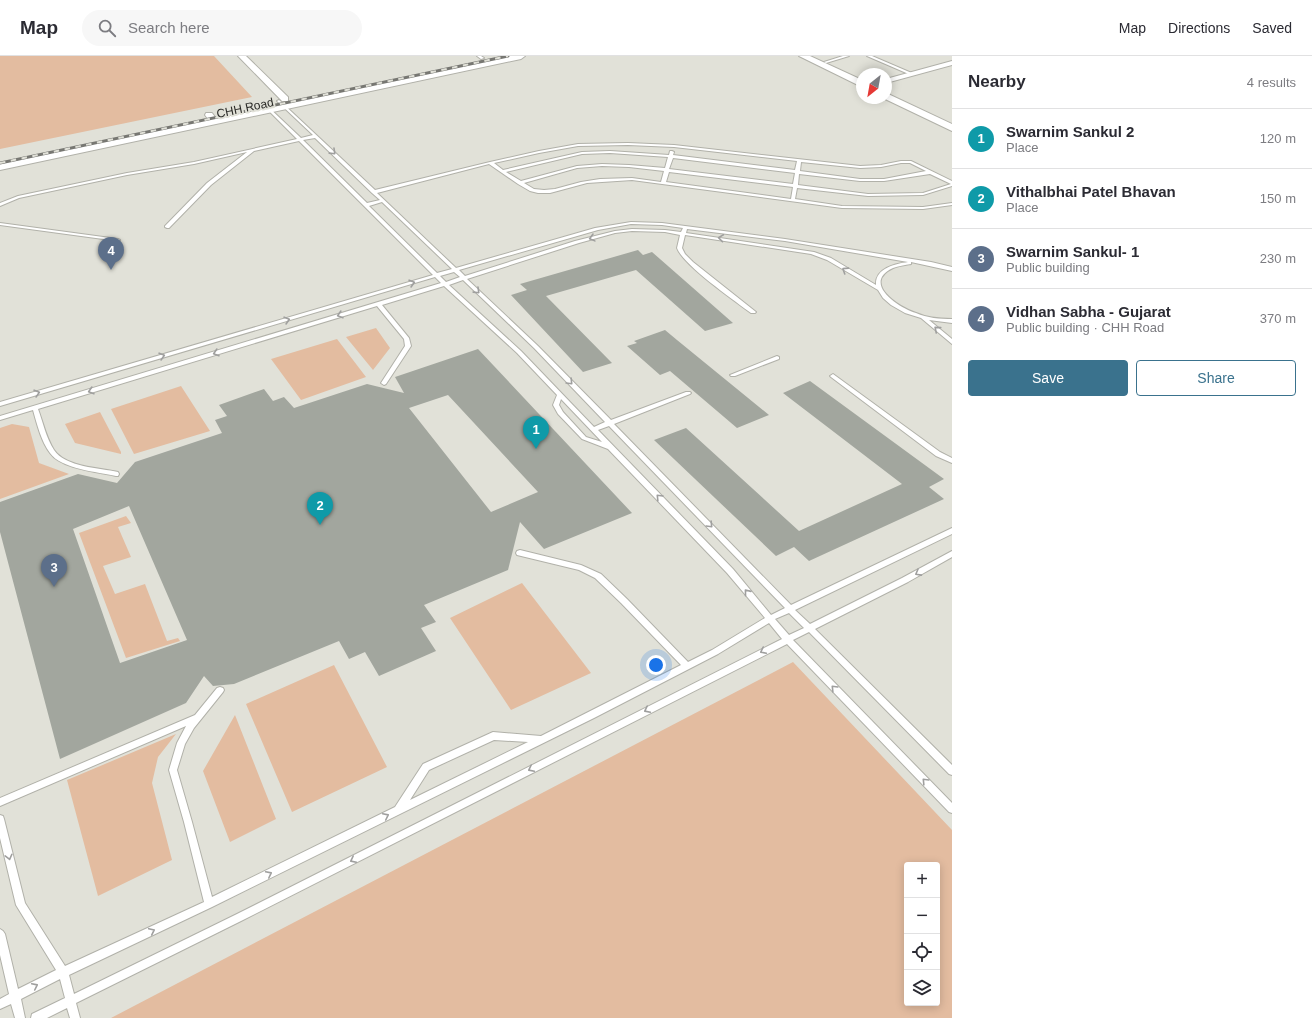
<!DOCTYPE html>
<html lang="en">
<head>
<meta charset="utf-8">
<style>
	body { margin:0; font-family:Arial,sans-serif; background:#f7f7f7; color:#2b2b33 }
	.controls { position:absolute; right:12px; bottom:12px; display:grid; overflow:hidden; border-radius:4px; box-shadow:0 2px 10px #0003 }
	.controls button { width:36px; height:36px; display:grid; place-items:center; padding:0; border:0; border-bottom:1px solid #e1e1e2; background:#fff; color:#2b2b33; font:20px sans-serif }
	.compass { position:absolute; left:856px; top:12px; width:36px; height:36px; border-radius:50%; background:#fff; box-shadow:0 2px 10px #0003; rotate:211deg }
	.you { position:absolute; left:656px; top:609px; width:14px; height:14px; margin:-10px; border:3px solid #fff; border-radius:50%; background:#1a73e8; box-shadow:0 0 0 6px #1a73e833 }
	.badge { display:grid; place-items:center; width:26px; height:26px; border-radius:50%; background:#3a728d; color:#fff; font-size:13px; font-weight:700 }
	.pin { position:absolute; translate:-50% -33px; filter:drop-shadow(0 1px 2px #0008) }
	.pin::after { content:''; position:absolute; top:21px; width:14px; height:12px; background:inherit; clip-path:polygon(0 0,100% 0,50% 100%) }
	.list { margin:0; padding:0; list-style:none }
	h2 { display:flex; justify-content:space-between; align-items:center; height:52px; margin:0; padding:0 16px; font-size:17px }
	h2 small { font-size:13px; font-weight:400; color:#7c7c81 }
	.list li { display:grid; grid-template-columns:26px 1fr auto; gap:12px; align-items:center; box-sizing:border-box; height:60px; padding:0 16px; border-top:1px solid #e1e1e2 }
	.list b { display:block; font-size:15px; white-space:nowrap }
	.list p { margin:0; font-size:13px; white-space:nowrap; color:#7c7c81 }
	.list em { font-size:13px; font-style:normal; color:#7c7c81 }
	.actions { display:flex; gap:8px; padding:12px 16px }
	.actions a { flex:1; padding:9px 0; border:1px solid #3a728d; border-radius:4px; text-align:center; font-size:14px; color:#3a728d }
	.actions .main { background:#3a728d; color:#fff }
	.icon { flex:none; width:22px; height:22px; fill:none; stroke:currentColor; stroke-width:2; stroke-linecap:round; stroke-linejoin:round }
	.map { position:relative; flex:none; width:952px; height:962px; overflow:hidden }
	header { display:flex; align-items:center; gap:24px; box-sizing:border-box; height:56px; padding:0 20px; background:#fff; border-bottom:1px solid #e1e1e2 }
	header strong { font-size:19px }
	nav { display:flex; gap:22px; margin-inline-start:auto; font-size:14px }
	.search { width:280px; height:36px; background:#f7f7f7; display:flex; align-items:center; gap:10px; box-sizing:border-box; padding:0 14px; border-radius:22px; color:#7c7c81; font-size:15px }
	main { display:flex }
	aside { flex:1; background:#fff }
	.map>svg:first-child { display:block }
	.green { fill:#e3bca0; fill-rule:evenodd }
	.building { fill:#a2a69e; fill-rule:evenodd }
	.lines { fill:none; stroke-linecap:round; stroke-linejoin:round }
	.service-casing { stroke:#b1b1a9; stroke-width:2 }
	.minor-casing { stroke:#b1b1a9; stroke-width:2 }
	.tertiary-casing { stroke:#b1b1a9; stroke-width:2 }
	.service { fill:#fff; fill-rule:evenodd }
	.minor { fill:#fff; fill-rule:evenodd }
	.tertiary { fill:#fff; fill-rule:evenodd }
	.rail-casing { stroke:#777772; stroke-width:3 }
	.rail { stroke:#e1e1d8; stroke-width:2; stroke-dasharray:5.5; stroke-linecap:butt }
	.oneway { stroke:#9f9f9e }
	.labels { text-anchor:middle; stroke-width:4; stroke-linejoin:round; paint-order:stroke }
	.far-street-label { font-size:12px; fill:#2a2a27; stroke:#e1e1d8 }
</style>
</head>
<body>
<header>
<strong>Map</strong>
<div class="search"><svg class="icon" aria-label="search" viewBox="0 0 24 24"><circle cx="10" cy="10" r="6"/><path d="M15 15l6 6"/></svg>Search here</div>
<nav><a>Map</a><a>Directions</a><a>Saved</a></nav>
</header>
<main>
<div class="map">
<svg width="952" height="962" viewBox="0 0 952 962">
	<rect width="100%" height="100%" fill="#e1e1d8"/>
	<path class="green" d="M0,0H214L252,41L0,93Z
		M376,272L390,292L373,314L346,281Z
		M337,283L366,321L301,344L271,303Z
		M181,330L210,375L134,398L111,353Z
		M100,356L121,396V398L75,387L65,368Z
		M12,368L29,371L39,407L69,418L0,443V372Z
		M126,460L131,467L118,471L131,501L103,510L115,538L145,528L167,585L178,582L180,585L126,602L79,477Z
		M522,527L591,617L511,654L450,562Z
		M793,606L952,774V962H111ZM907,809H937V947H907Z
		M334,609L387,711L292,756L246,648Z
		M235,659L276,763L230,786L203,715Z
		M176,678L158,701L152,727L172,804L98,840L67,724Z"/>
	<path class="building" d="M638,194L643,199L652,196L733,267L705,275L636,214L546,240L612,307L583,316L511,239L527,234L520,228Z
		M665,274L677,284L769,359L737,372L670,315L660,319L627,290L637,287L634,285Z
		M478,293L632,457L544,493L520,466L508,514L424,549L436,566L421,572L436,595L379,620L365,596L349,603L339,585L234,628L213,630L204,620L186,647L60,703L0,476V446L78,418L117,427L135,406L222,377L215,364L227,360L219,349L264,333L273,345L284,341L294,352L367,328L404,337L395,321ZM448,339L538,436L491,456L409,352ZM129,450L187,584L120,607L73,473Z
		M810,325L944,423L929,431L944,443L809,505L794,491L776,500L654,384L686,372L799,475L902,428L783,337Z"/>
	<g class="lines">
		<g class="service-casing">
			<path id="service" d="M477,0H481L484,2L481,3Z
				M843,0H849L826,7L824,6Z
				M867,0H872L914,18L911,19Z
				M279,44L375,134L490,106L539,95L578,88L628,87L674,89L860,110L881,109L901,105H911L952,125V130L923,139L868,140L797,132L795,143L842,150L923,151L952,147V149L923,153L842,152L632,124L587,127L550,137H538L530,135L518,128L489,108L377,137L456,212L595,172L631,166L662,167L785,183L931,206L952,211V215L911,206V208C905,209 898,210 893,212C861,227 899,252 916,257C927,262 940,263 952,263V267L929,264L952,283V288L921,262L905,257L891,249L883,242L878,234L827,204L811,198L685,179L682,192L685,198L693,206L756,256L755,257H751C735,245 683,209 677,192L680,179L665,176L632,175L615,177L579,187L467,223L538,290L611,364L686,336H690L691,337L690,338L614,368L791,549L952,472V478L795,554L810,568L902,522L952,495V501L908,526L815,573L952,709V719L949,718L809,576L793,584L952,747V757L949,756L787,588L241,865L76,947L80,962H70L67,952L47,962H31L32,958L65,942L60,923L21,943L25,962H15L11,948L0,953V943L9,938L0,899V873L3,875L5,878L18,933L56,914L16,849L0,782V759L3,760L4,763L25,847L65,910L204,846L184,766L169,714L177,687L186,670L0,750V742L195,659L217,632L220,631L223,632L224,634L223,636L194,672L185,688L177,714L192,766L212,841L395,751L423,708L493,676L541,680L681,609L621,547L595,522L579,514L517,499L516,497L517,495L520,494L581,509L601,518L627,543L688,606L712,594L765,562L727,517L608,393L582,383L558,358L553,349L557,339L517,297L444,230L382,249L409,282L411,290L386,328L384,329L381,327L405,290L404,283L377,250L38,353C43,366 46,382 54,394C65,411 100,412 118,416L119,418L118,420H116C98,416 61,413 50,397C41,385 37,368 33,354L0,364V360L441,227L435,221L0,350V346L433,219L299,85L254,95L211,129L169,172H167L165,171V170L207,127L247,96L194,108L127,119L19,142L0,150V147L18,140L127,117L194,106L297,83L262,48L264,47L301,82L313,79L278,46L277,45ZM315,82L372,137L380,144L367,147L303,84ZM628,89L674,91L797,105L795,114L673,99L674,96L672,95H670L669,99L610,95L582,96L503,114L494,107L539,97L578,90ZM610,97L668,101L665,112L629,109L602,108L577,110L521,125L506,116L582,98ZM673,102L795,117L793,128L669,113ZM801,106L860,112L881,111L901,107H910L926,115L884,123H860L800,115ZM602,110L629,111L664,115L661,126L632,122L600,123L581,126L555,133L544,134L534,133L524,127L577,112ZM669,116L793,131L791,143L666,126ZM799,118L860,125H884L930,118L951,128L923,137L868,138L798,129ZM382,146L452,213L437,217L369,150ZM631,168L662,169L683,172L681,176L665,174L632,173L615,175L575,185L465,220L459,214L598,174ZM687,173L785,185L908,206C895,208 875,212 876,229L831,202L814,196L686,177ZM454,216L460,221L446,226L440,220ZM463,224L534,292L605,366L594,371L521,295L449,229ZM561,343L602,386L586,381L563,356L559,349ZM609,370L785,552L771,559L733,513L598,374ZM789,557L804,572L789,579L775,563ZM769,567L782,583L235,859L74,938L69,919L212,851L594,662L718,598ZM494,684L528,686L410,744L429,714Z
				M0,167L118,183L120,184L118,185L0,169Z
				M777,300L779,301V303L735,320H731L730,319Z
				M833,318L940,396L952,402V407L936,400L831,321L830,320Z"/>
		</g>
		<g class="minor-casing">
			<path id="minor" d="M238,0H246L288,41V45H282Z
				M952,5V9L886,27V23Z
				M206,57H212L218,65L217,67H211L205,59Z"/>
		</g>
		<g class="tertiary-casing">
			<path id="tertiary" d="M508,0H525L521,3L0,114V108Z
				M799,0H810L862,24V31Z
				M886,37L952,68V75L883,42H886Z"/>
		</g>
		<use href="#service" class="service"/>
		<use href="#minor" class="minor"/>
		<use href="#tertiary" class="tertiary"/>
		<g class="rail-casing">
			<path id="rail" d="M0,107L508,0"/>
		</g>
		<use href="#rail" class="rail"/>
	</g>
	<defs><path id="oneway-chevron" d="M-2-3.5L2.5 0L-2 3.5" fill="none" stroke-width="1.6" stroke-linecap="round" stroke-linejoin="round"/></defs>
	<g class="oneway">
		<use href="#oneway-chevron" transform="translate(333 96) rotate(44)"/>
		<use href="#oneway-chevron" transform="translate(592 182) rotate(165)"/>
		<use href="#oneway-chevron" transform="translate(721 182) rotate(-172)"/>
		<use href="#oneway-chevron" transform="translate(845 214) rotate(-147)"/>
		<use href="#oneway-chevron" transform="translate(412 227) rotate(-16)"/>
		<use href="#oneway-chevron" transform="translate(477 235) rotate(44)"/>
		<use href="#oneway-chevron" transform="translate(340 259) rotate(163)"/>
		<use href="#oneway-chevron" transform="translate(287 264) rotate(-16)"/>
		<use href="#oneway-chevron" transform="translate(937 273) rotate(-140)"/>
		<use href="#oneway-chevron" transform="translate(216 297) rotate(163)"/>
		<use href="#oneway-chevron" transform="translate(162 300) rotate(-16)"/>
		<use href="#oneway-chevron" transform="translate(570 326) rotate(46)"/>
		<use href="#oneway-chevron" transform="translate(91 335) rotate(163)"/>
		<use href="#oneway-chevron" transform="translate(37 337) rotate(-16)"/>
		<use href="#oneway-chevron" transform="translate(659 441) rotate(-134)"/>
		<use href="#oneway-chevron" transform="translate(710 469) rotate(46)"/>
		<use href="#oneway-chevron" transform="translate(918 517) rotate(151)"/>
		<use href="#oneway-chevron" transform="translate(747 536) rotate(-129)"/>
		<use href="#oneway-chevron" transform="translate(763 595) rotate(153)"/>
		<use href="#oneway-chevron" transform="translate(834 632) rotate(-134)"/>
		<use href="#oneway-chevron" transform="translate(647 654) rotate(153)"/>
		<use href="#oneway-chevron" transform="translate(531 713) rotate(153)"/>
		<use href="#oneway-chevron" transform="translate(925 725) rotate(-134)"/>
		<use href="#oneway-chevron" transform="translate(386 760) rotate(-26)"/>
		<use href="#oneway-chevron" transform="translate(9 801) rotate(76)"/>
		<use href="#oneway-chevron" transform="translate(353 804) rotate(153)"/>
		<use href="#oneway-chevron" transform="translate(269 818) rotate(-27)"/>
		<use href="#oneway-chevron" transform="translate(152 875) rotate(-25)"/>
		<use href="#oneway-chevron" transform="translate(35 930) rotate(-26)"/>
	</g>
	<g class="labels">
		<g class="far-street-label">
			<text transform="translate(245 52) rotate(-12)" y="4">CHH Road</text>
		</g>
	</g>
</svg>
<div class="controls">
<button>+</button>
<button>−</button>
<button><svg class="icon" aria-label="locate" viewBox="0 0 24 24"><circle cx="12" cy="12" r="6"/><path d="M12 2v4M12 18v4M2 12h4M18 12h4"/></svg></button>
<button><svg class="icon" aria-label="layers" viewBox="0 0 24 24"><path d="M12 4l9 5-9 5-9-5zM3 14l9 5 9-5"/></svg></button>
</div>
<svg class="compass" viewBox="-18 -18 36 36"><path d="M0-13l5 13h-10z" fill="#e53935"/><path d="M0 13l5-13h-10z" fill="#7c7c81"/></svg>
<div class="you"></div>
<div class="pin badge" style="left:536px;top:393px;background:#0f9aa8">1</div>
<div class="pin badge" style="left:320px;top:469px;background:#0f9aa8">2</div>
<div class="pin badge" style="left:54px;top:531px;background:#5c6f8a">3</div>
<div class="pin badge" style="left:111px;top:214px;background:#5c6f8a">4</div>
</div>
<aside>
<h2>Nearby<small>4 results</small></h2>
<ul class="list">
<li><span class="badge" style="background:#0f9aa8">1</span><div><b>Swarnim Sankul 2</b><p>Place</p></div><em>120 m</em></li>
<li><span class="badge" style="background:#0f9aa8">2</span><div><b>Vithalbhai Patel Bhavan</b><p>Place</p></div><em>150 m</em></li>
<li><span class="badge" style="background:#5c6f8a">3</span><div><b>Swarnim Sankul- 1</b><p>Public building</p></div><em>230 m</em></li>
<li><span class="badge" style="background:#5c6f8a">4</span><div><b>Vidhan Sabha - Gujarat</b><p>Public building · CHH Road</p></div><em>370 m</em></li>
</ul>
<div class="actions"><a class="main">Save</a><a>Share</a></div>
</aside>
</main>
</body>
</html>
